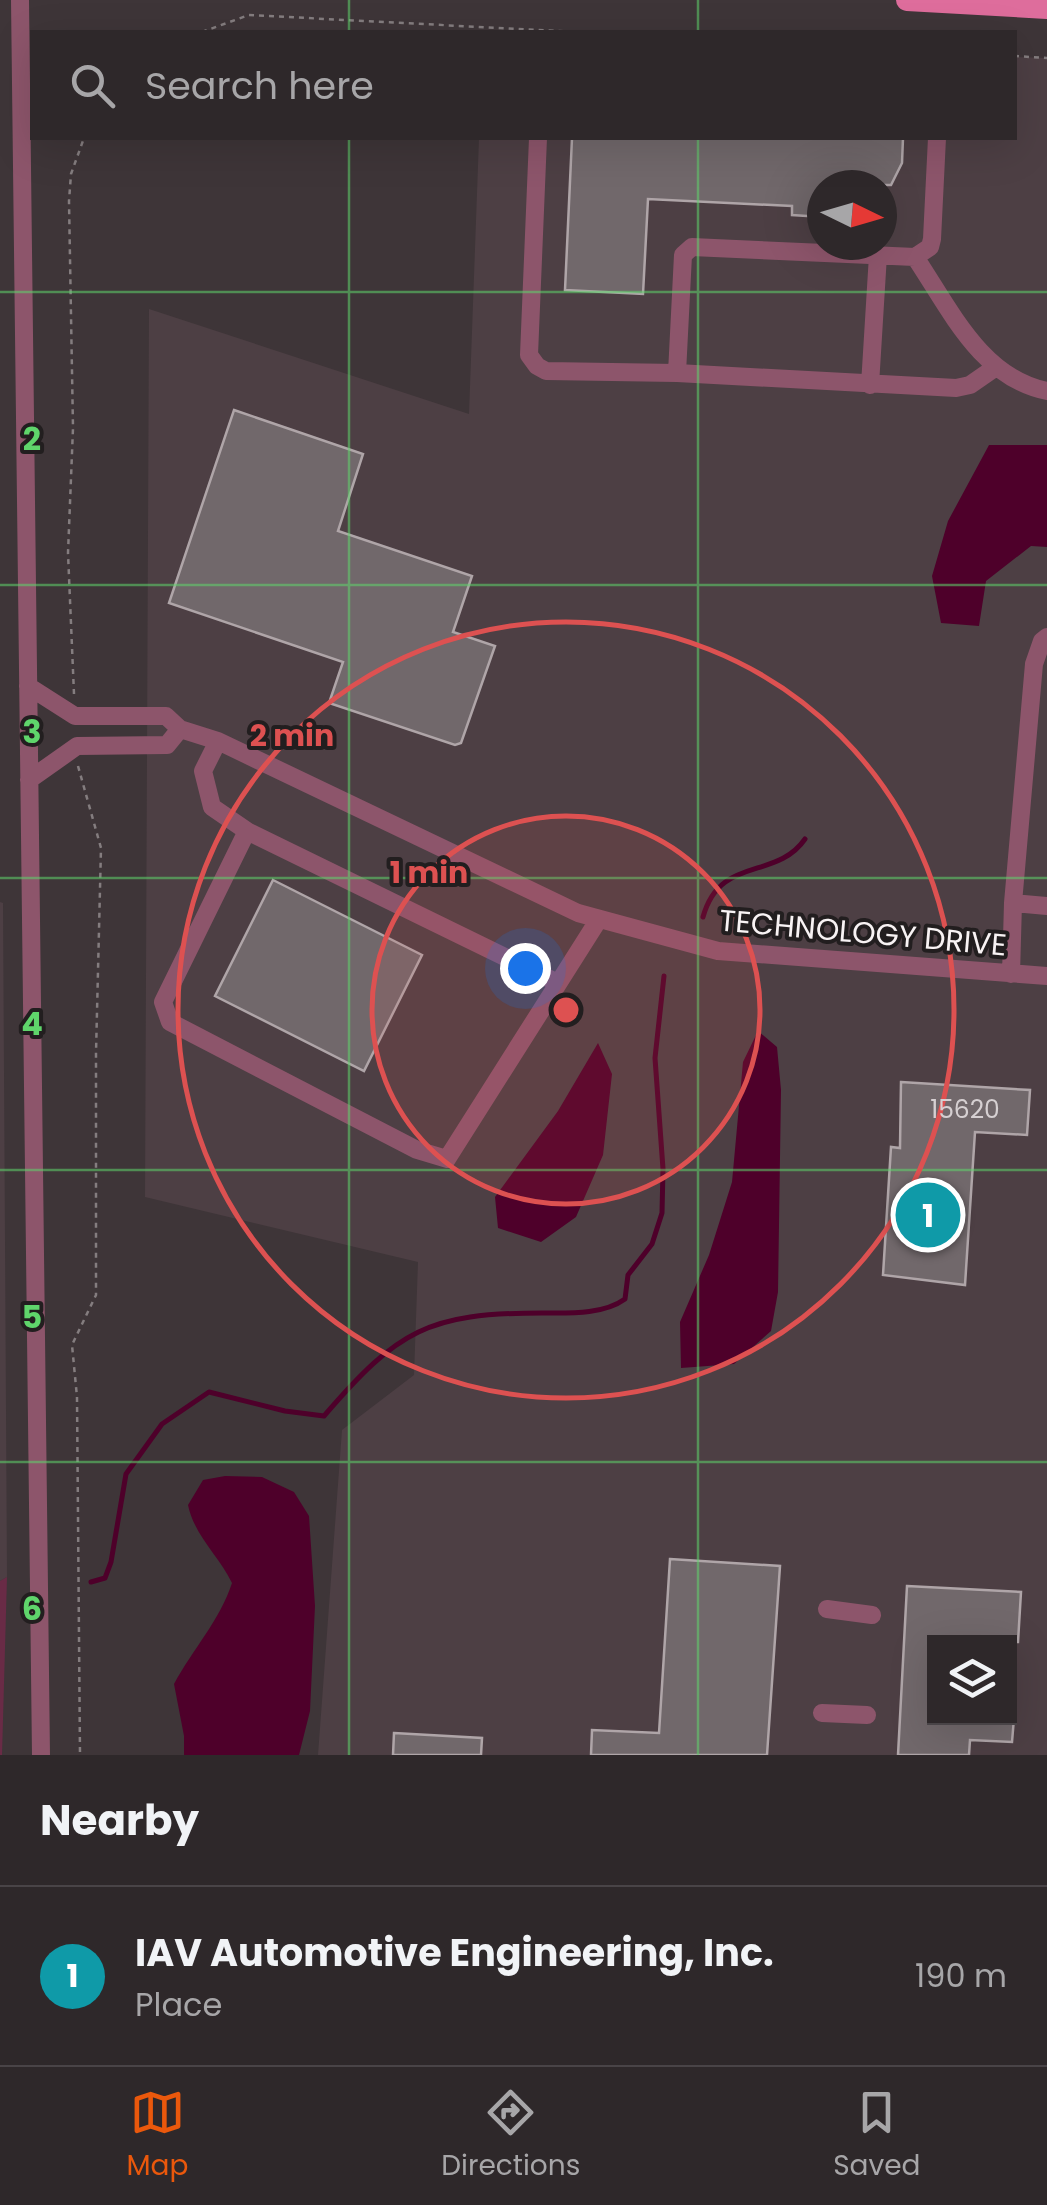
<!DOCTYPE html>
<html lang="en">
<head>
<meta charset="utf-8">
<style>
	body { margin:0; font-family:Poppins,sans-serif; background:#363032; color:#f1f3f6 }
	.controls { position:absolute; right:30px; bottom:30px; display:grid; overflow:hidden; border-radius:0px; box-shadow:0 10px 40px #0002 }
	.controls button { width:90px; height:90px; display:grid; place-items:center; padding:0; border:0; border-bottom:2px solid #494447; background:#2e282a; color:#f1f3f6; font:50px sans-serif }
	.compass { position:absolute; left:807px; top:170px; width:90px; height:90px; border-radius:50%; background:#2e282a; box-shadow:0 10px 40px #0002; rotate:95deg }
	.you { position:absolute; left:525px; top:968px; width:35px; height:35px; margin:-25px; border:8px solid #fff; border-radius:50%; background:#1a73e8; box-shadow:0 0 0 15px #1a73e833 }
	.badge { display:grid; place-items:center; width:65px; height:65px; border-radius:50%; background:#ea580c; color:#fff; font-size:32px; font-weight:700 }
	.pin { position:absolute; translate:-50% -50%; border:5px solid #fff; box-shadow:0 2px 10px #0006 }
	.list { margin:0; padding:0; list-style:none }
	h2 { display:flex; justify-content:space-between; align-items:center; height:130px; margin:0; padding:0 40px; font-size:42px }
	h2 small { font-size:32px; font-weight:400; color:#a7a6a8 }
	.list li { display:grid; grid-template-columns:65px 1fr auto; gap:30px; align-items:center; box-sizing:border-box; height:180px; padding:0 40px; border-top:2px solid #494447 }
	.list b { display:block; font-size:38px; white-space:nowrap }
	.list p { margin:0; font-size:32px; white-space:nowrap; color:#a7a6a8 }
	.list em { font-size:32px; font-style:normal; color:#a7a6a8 }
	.icon { flex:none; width:55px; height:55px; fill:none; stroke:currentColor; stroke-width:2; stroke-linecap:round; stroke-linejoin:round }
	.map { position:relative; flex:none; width:1047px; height:1755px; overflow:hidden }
	.search { position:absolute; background:#2e282a; box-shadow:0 10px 40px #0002; left:30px; right:30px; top:30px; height:110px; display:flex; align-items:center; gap:25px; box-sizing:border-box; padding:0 35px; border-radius:0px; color:#a7a6a8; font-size:38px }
	.sheet { height:310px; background:#2e282a }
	nav { display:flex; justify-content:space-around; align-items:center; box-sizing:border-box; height:140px; border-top:2px solid #494447; background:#2e282a; font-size:28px; color:#a7a6a8 }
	nav a { display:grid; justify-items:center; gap:5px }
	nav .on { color:#ea580c }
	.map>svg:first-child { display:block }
	.built { fill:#4d3f44; fill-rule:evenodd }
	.green { fill:#692b46 }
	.water { fill:#4e002a }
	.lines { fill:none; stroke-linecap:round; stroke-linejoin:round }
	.stream { stroke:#4e002a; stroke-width:5 }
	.building { fill:#71686b; stroke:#afa5a8; stroke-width:2.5 }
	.path { stroke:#847d7f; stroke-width:2.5; stroke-dasharray:5 5; stroke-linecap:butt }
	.minor { stroke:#8d556b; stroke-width:18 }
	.major { stroke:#de6d9c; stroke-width:22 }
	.grid { fill:none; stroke:#5fd56b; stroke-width:2.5; stroke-opacity:0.55 }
	.ring { fill:none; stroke:#dd5151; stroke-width:5 }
	.labels { text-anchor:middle; stroke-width:8; stroke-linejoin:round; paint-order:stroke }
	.number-label { font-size:25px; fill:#d6d0d2 }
	.street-label { font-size:30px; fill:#f8f3f4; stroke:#221e1f }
	.grid-label { font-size:32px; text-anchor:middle; font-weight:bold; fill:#5fd56b; stroke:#221e1f; stroke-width:8; stroke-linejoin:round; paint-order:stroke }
	.centre { fill:#dd5151; stroke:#221e1f; stroke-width:5 }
	.ring-label { font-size:30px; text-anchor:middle; font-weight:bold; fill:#dd5151; stroke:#221e1f; stroke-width:8; stroke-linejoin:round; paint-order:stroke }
</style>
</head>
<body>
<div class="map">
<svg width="1047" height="1755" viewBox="0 0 1047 1755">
	<rect width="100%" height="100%" fill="#3e3538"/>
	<path class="built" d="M1015,57L1047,58V1755H318L342,1430L414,1375L418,1262L145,1197L149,309L469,414L479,138H1014ZM822,185H882V245H822ZM934,1642H1010V1718H934Z
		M0,902L3,903L7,1577L0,1581Z"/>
	<path class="green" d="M7,1577L2,1755H0V1581Z"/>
	<path class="water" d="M989,445H1047V547L1031,546L986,581L979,626L941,623L932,576L948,521Z
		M758,1031L777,1047L781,1090L778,1292L771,1331L734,1364L681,1368L680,1322L709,1255L732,1182L743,1062Z
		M598,1043L612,1074L603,1155L576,1217L541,1242L498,1228L495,1197L558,1111Z
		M225,1476L262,1477L294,1492L309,1516L315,1606L310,1711L299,1755H184V1736L174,1684C193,1649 220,1620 232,1583C219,1556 194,1535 188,1505L203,1480Z"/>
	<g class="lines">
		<path class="stream" d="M703,917C720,855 776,881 805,839
			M91,1582L105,1578L111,1562L126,1474L162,1424L209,1392L285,1411L324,1416C398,1330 428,1313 542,1313C568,1313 603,1315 625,1299L628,1275L652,1244L662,1213L663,1169L655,1058L664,976"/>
	</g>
	<path class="building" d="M572,138H903L902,163L891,185H822V217L792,215V206L648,199L643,294L565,290Z
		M234,410L363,454L338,531L472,576L453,632L495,646L461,743L455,745L329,703L343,662L169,603Z
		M273,880L422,955L364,1071L215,996Z
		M901,1082L1030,1090L1027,1135L975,1132L965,1285L883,1275L891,1147L900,1148Z
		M670,1559L780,1566L767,1755H591L592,1730L659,1733Z
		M907,1586L1021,1592L1018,1642H934V1718H1014L1012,1742L970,1740L969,1755H898Z
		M394,1733L482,1738L481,1755H393Z"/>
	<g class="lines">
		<path class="path" d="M202,32L249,15L576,32
			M1014,56L1047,58
			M74,694L68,553L73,428L69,201L71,174L84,138
			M78,766L101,848L96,1053V1295L72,1345L77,1397L80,1755"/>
		<path class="minor" d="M20,0L41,1755
			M538,138L529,355L537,366L546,371L677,373L683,255L692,247L915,257L930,247L932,239L937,138
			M915,257C950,309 981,378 1047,391
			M677,373L956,388L970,385L996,367
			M870,385L878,255
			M28,686L75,716H166L180,729L167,745L77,746L29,780
			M180,729L218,741L578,913L718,951L1047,976
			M218,741L203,771L212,807L247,831L163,1002L170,1022L417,1150L447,1159L599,919
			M247,831L558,983
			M1013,903L1047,906
			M1011,974L1013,903L1034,664L1042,641L1047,637
			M827,1609L872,1615
			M822,1713L867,1715"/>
		<path class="major" d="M907,0L1047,8"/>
	</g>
	<path class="grid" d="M349,0V32M698,0V32M349,138V1755M698,138V1755M0,292H1047M0,585H1047M0,878H1047M0,1170H1047M0,1462H1047"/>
	<circle cx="566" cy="1010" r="194" fill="#dd5151" fill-opacity=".12"/>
	<g class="ring">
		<circle cx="566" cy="1010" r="194"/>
		<circle cx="566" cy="1010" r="388"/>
	</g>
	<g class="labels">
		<g class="number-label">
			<text x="965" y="1118">15620</text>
		</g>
		<g class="street-label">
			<text transform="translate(863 933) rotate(5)" y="10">TECHNOLOGY DRIVE</text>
		</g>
	</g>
	<g class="grid-label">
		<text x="32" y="450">2</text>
		<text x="32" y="743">3</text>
		<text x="32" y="1035">4</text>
		<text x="32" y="1328">5</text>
		<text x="32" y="1620">6</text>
	</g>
	<circle cx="566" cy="1010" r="15" class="centre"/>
	<g class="ring-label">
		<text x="292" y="746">2 min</text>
		<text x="429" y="883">1 min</text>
	</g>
</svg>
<div class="controls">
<button><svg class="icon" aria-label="layers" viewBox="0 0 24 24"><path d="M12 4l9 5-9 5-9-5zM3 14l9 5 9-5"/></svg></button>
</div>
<svg class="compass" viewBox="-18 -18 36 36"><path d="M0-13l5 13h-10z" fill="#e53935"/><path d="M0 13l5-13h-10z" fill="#a7a6a8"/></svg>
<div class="you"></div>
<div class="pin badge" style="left:928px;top:1215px;background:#0f9aa8">1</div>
<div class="search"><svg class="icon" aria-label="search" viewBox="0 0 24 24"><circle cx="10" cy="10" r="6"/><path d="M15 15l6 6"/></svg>Search here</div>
</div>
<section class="sheet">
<h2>Nearby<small></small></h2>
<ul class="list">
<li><span class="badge" style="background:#0f9aa8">1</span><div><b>IAV Automotive Engineering, Inc.</b><p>Place</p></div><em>190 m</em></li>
</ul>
</section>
<nav>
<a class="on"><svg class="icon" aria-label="map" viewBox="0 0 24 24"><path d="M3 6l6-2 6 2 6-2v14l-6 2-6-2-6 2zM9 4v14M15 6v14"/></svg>Map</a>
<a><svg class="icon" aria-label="directions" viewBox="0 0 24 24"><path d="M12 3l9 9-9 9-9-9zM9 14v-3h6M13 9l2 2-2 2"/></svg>Directions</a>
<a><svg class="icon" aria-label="saved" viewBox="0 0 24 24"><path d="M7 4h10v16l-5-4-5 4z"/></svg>Saved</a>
</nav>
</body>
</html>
